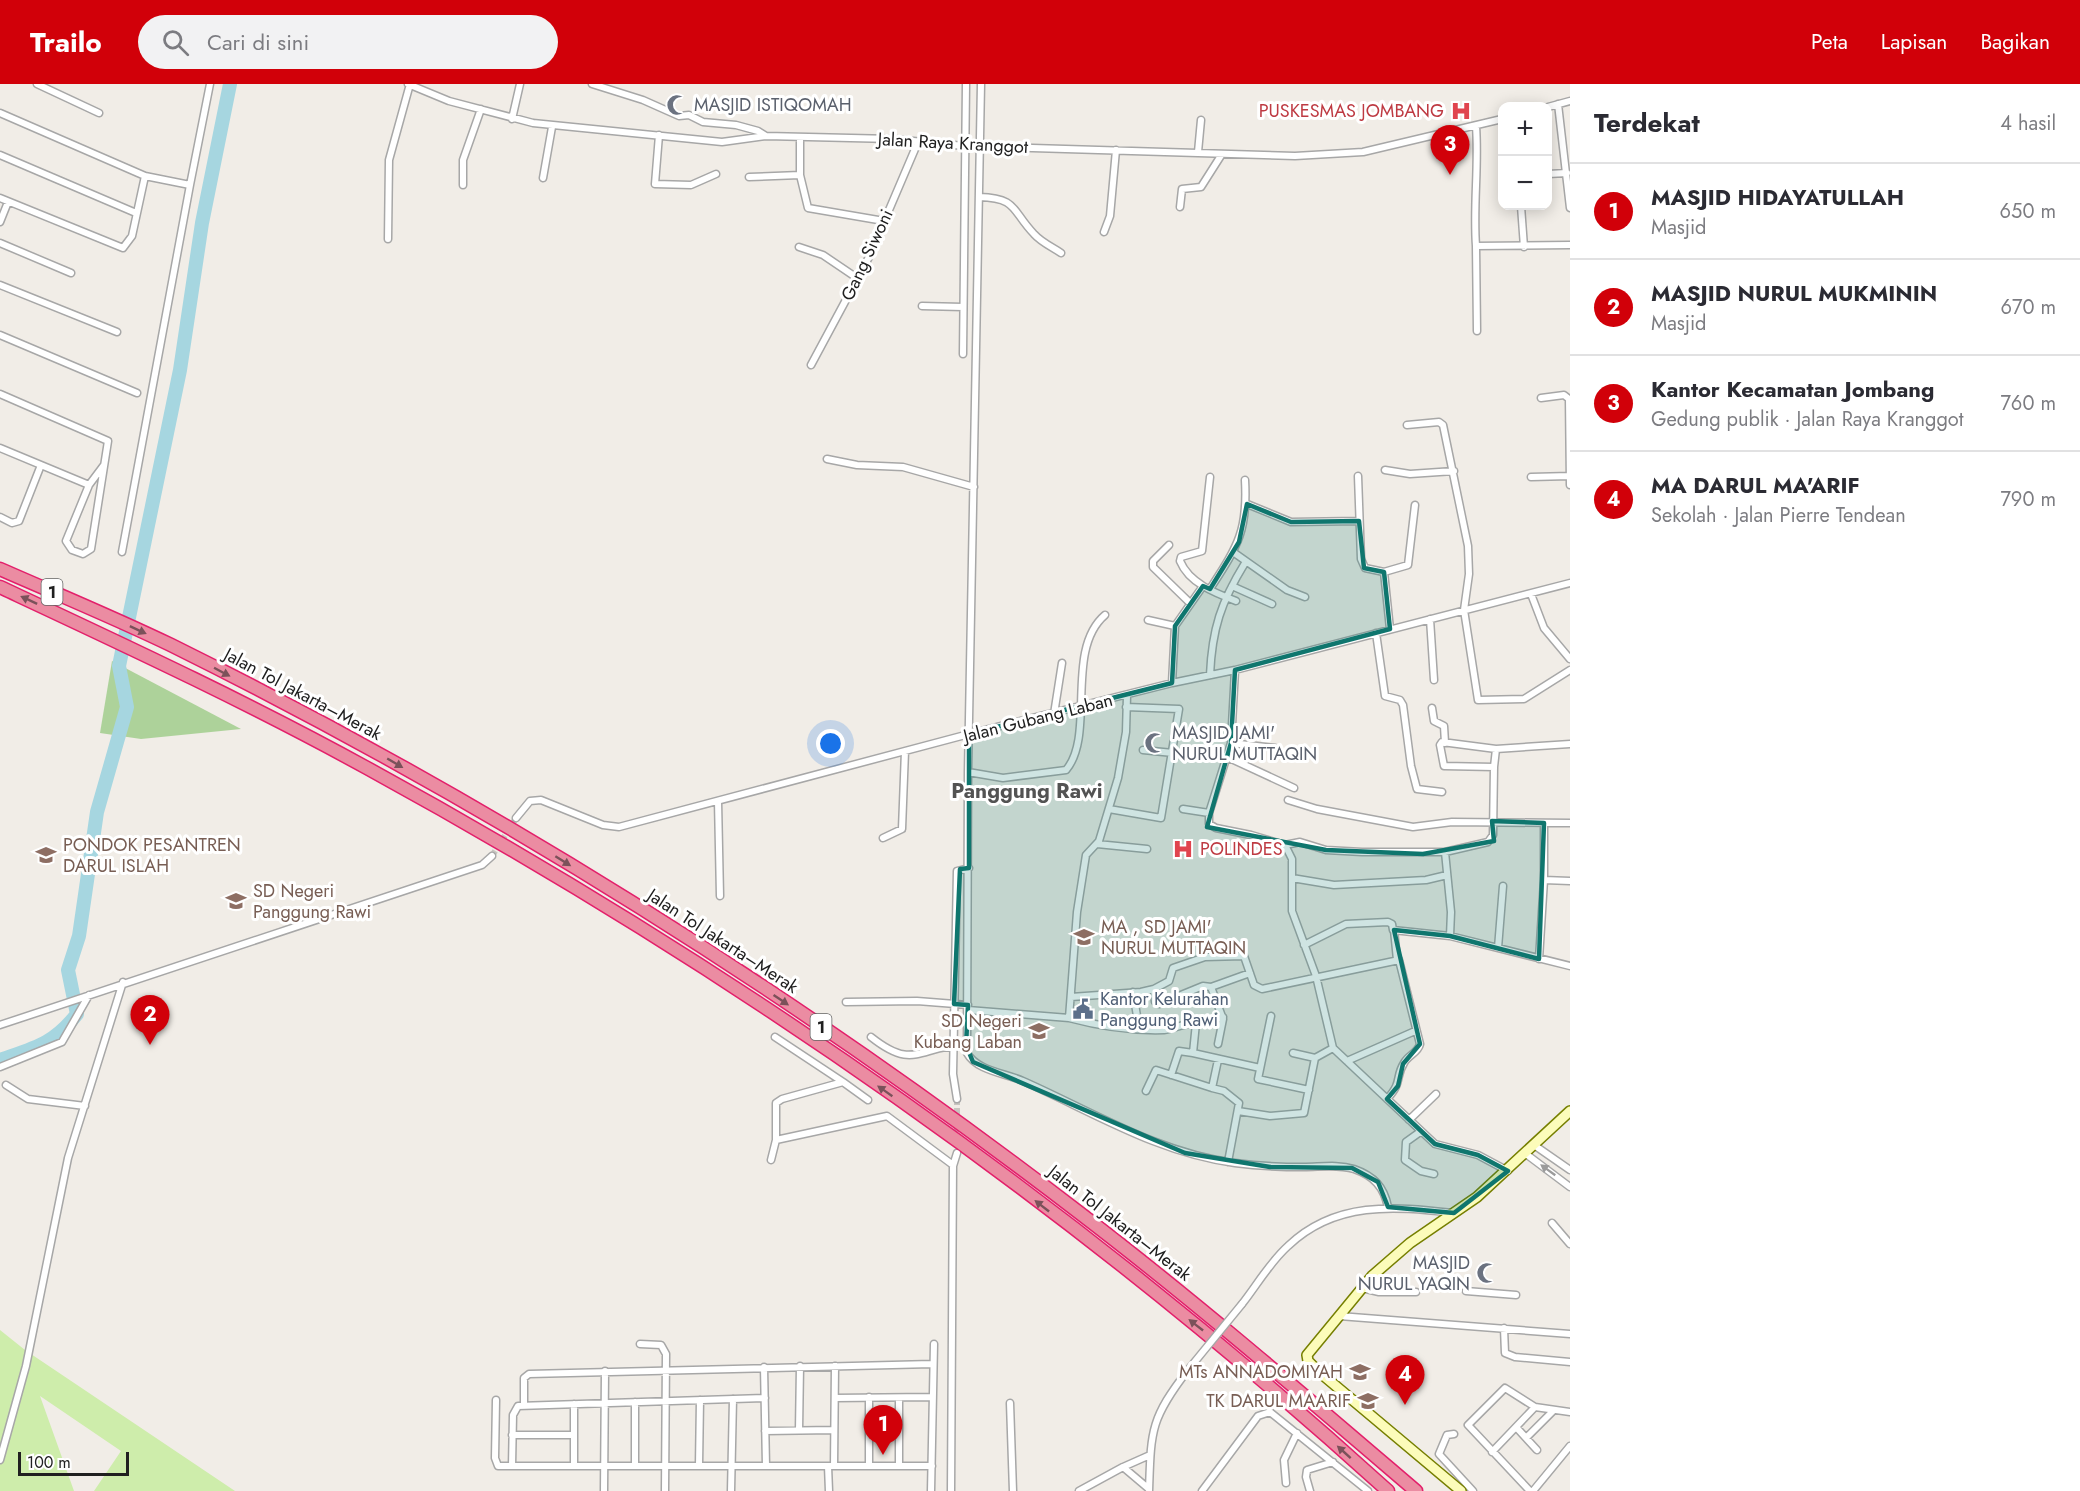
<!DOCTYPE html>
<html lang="id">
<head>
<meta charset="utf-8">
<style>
	body { margin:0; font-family:Jost,sans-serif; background:#f2f2f3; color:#2b2b33 }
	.controls { position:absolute; right:18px; top:18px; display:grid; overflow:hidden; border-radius:12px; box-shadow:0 3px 15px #0003 }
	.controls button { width:54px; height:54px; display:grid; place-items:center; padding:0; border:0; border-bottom:2px solid #e1e1e2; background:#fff; color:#2b2b33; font:30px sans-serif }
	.scale { position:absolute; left:18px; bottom:15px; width:111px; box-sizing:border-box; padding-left:6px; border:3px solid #202020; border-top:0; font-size:16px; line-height:21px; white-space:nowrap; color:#202020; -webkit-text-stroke:4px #fff; paint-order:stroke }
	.you { position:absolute; left:831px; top:660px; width:21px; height:21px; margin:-15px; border:4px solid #fff; border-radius:50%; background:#1a73e8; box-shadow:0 0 0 9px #1a73e833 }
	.badge { display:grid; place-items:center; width:39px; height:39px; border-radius:50%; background:#d10009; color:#fff; font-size:20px; font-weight:700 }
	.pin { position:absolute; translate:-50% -50px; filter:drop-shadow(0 2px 3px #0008) }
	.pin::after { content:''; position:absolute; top:32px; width:21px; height:18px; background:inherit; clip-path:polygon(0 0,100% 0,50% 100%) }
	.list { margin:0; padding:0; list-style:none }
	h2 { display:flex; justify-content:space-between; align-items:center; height:78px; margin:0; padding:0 24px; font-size:26px }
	h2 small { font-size:20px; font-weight:400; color:#7c7c81 }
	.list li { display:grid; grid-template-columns:39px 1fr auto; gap:18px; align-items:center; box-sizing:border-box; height:96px; padding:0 24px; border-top:2px solid #e1e1e2 }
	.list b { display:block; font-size:22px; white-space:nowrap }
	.list p { margin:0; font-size:20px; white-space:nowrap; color:#7c7c81 }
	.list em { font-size:20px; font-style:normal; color:#7c7c81 }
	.icon { flex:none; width:33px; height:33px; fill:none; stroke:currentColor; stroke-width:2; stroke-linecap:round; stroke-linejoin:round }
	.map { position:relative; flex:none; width:1570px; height:1407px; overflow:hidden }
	header { display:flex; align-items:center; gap:36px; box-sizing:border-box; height:84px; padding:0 30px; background:#d10009; color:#fff }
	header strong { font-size:28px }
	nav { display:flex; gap:33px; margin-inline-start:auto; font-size:21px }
	.search { width:420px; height:54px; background:#f2f2f3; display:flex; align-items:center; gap:15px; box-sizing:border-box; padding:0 21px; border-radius:33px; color:#7c7c81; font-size:22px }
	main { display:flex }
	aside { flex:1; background:#fff }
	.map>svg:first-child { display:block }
	.grass { fill:#ceedab }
	.forest { fill:#add29a }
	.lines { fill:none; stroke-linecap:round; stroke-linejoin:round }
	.river { stroke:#a6d6e0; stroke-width:14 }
	.street-tunnel { stroke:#c7c4bf; stroke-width:6; stroke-dasharray:6 3; stroke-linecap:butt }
	.street-casing { stroke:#a7a7a7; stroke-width:9 }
	.secondary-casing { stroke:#767f00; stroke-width:12 }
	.highway-casing { stroke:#e3206b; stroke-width:15 }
	.street { stroke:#fff; stroke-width:6 }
	.secondary { stroke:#fcfcba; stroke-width:9 }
	.highway { stroke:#eb8ca2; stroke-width:12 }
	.street-bridge-casing { stroke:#a7a7a7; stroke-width:9; stroke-linecap:butt }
	.street-bridge { stroke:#fff; stroke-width:6 }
	.oneway { fill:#7b515a }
	.oneway2 { fill:#9b9b9b }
	.marked { fill:#0f766e; fill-opacity:0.2; stroke:#0f766e; stroke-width:4.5; stroke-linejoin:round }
	.labels { text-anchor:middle; stroke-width:6; stroke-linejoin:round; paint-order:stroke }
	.shield { fill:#fff; stroke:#636363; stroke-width:1.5 }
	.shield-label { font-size:16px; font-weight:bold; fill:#202020 }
	.worship-label { font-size:18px; fill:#5b616d; stroke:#fff; text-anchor:start }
	.health-label { font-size:18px; fill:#be3a42; stroke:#fff; text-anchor:end }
	.street-label { font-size:18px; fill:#202020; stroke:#fff }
	.education-label { font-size:18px; fill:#785e54; stroke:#fff; text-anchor:start }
	.service-label { font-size:18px; fill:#4e5e75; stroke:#fff; text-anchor:start }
	.quarter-label { font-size:21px; font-weight:bold; fill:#535353; stroke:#fff }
</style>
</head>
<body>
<header>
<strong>Trailo</strong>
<div class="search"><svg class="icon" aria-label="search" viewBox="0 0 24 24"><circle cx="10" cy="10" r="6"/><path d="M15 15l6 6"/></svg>Cari di sini</div>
<nav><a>Peta</a><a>Lapisan</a><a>Bagikan</a></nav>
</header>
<main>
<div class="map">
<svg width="1570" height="1407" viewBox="0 0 1570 1407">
	<rect width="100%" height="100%" fill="#f1ede7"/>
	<path class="grass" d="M0,1246L25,1266L235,1407H94L121,1367L40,1312L74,1407H0Z"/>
	<path class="forest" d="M112,577L241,645L141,655L100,649Z"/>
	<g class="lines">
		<path class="river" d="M0,976C34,964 54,960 77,930L68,886L79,852L97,728L127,623L119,582L180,286L202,139L230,0"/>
		<path class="street-tunnel" d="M492,772L516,734
			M957,1057V1015"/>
		<g class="street-casing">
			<path id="street" d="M37,0L99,29
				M408,0L449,17L533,39L722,58L766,52L893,55L964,62L1295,72L1363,68L1502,35
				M592,0L643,16L679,32L689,31L703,38L736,41L758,47L766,52
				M981,0L968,688L967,969C977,987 1005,989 1023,997C1093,1028 1158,1069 1235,1079C1258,1082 1281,1083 1304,1083C1320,1083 1338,1080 1354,1085C1374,1092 1384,1103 1388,1123
				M1558,20L1570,124
				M1548,23L1570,17
				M0,29L145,92L190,101L210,0
				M512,35L520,0
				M659,51L655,100L691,101L716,90
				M800,54V91L808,124L884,137
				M1198,68L1201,36
				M0,71L136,129
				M1548,90L1567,89
				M749,93L800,91
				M543,94L552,43
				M463,101V76L481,25
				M979,113C1018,114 1011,126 1034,150C1041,158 1052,163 1061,169
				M0,114L123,164L132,152L145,92
				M1521,122L1524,163
				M1180,123L1182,105L1201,103L1222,70
				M0,138L8,118
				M1104,148L1110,132L1116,66
				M388,155L389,76L410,0
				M0,159L71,189
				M1476,162C1473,121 1479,82 1476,42
				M799,163L823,171L857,194
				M0,201L117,248
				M922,222L963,223
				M1477,247L1476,162L1570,161
				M0,251L137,309
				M963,270L966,0
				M811,281L869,173L918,58
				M0,310L108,357L91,465L83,470L72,466L66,457L89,401L104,381
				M1541,314L1564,311L1569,315L1570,401
				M1407,341L1439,338L1443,341L1468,462L1469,490L1464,526L1478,616L1524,615L1570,586
				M0,364L89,401
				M827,375L857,381L903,383L974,403
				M1385,386L1410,390L1454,387
				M1358,392L1361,475L1365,484L1384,488
				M1210,393L1202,467L1181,473L1180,477C1189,499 1215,509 1236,517
				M1531,393L1570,392
				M1247,420L1291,438L1359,437
				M0,433L12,439L19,437L41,381
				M1169,461L1153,477V483L1190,519
				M122,468L190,101
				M1233,468L1287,506L1305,513
				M1232,502L1272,520
				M1210,505C1237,463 1248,448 1245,396
				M1531,510L1544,544L1570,575
				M1430,535L1434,596
				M1148,536L1175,542
				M1390,545L1384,488L1408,481L1415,421
				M1376,549L1385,612L1400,616L1403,621L1411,682L1417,705L1442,708
				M1235,586L1231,659L1209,729V740L1216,744L1251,751L1285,761L1300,758L1326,766L1362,768H1445L1488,758L1493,751L1494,683L1444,682L1440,661L1442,658L1496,665
				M1210,591C1212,545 1221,518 1245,479
				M1172,599L1175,542L1203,502
				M1432,624L1434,637L1444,642L1445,659
				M1054,630L1062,579
				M1231,659L1275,664
				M1143,666L1173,669
				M1225,672L1294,704
				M1494,683L1496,665L1570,660
				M968,688L1003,694L1066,686C1096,651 1064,566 1105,531
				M1288,716L1317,725L1413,743L1452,738L1570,739
				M718,717L720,812
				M1109,725L1161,734L1179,625L1126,623
				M1183,725L1209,729
				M516,734L530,717L541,716L603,741L619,743L969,650L1172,599L1235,586L1570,499
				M883,754L902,745L905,667
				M1097,760L1147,765
				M1285,761L1292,775V827L1316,892L1333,964L1435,1060L1478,1071L1508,1087
				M1445,768L1451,828L1450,852
				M1292,794L1334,801L1426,796L1447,791
				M1544,796L1570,797
				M1394,846L1397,876
				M1304,861L1346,840L1388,838L1392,840L1393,846L1450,852L1570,882
				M1498,864L1503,802
				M1539,875L1544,796V739
				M1154,905L1155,918L1159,920L1203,902L1211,903
				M1133,908L1139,944
				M1071,913L1141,908L1154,905L1169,897L1173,884L1205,873L1244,872L1254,901L1262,905L1399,876L1420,960C1418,969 1408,971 1404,979C1395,993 1403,998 1387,1015
				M846,918L917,917L968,921
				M968,926L1069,934L1077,828L1086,771L1099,757L1118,694L1126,648L1127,612
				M1271,932L1258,995L1309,1006
				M1223,933L1196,939L1193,969L1260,984
				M1069,934C1099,942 1133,947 1164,946C1174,945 1184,939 1196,939
				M0,941L482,781L492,772
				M775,953L843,998
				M871,953C915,988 919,961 966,961
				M1218,960L1223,935L1211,903L1250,889
				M1293,969L1315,974
				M1218,976L1212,1004L1224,1007L1239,1019L1228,1078
				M1347,977L1415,947
				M0,983L62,958L89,911
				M1171,991L1179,967L1193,969
				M6,1001L28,1015L85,1022
				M1146,1007L1156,986L1212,1004
				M957,1015L953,990L957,787L969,784
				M1238,1027L1270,1032L1304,1029L1315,974L1333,964
				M1409,1036L1436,1010
				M1420,1048L1406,1058L1405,1076L1421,1087L1434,1090
				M776,1056V1019L782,1015L843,998L868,1016
				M1534,1061L1570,1086
				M1526,1070L1570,1103
				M771,1076L776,1056L887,1032L953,1081L951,1407
				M953,1082L957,1069
				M1552,1139L1570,1160
				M1362,1204L1379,1208H1416
				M1466,1207L1516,1211
				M1242,1220C1257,1201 1270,1178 1288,1162C1335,1117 1394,1122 1453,1129
				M1339,1232L1570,1250
				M1504,1244L1505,1269L1515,1273L1570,1278
				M640,1260L661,1261L666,1270L665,1407
				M764,1283L766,1382
				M835,1314L931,1313
				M899,1314V1382
				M496,1316L495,1374L498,1382H932
				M1010,1319L1013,1407
				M524,1320V1294L529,1290L932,1280
				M1516,1343L1526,1354L1554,1326
				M799,1346L800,1282
				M765,1347L834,1346
				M1454,1350L1447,1351L1439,1370L1473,1407
				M512,1351H574
				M1526,1354L1537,1366
				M1492,1368L1535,1323
				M0,1376L26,1282L68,1074L123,898
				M699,1381L700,1316
				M869,1381V1313
				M512,1382L513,1331L518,1322L765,1314
				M574,1382V1320
				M635,1382V1318
				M828,1382L829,1407
				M834,1382L835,1282
				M1123,1383L1149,1405
				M1286,1399L1284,1376L1297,1349
				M604,1407L605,1287
				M731,1407L733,1315
				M931,1407L934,1260
				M1079,1407L1123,1383L1150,1371
				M1149,1407C1151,1347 1150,1335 1188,1286
				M1202,1407L1258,1332L1270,1328L1368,1407
				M1310,1407L1306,1393L1307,1386L1333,1378
				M1530,1407L1468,1341L1505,1304L1535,1323L1570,1328
				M1533,1407L1570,1362"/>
		</g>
		<g class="secondary-casing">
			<path id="secondary" d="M1461,1407L1318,1287L1308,1277L1307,1271L1372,1192L1410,1159L1477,1113L1570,1027"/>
		</g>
		<g class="highway-casing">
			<path id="highway" d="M0,485C57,510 115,534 171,561C492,720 797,912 1081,1130C1196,1218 1306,1313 1416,1407
				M0,503C124,561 247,618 367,684C733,884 1079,1126 1388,1407"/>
		</g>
		<use href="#street" class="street"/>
		<use href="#secondary" class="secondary"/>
		<use href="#highway" class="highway"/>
		<g class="street-bridge-casing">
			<path id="street-bridge" d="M1188,1286L1242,1220"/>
		</g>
		<use href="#street-bridge" class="street-bridge"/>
	</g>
	<defs><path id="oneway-solid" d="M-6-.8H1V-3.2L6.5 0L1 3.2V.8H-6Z" transform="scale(1.5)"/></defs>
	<g class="oneway">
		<use href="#oneway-solid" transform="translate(29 516) rotate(-155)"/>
		<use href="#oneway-solid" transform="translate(138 546) rotate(25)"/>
		<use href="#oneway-solid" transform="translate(222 588) rotate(28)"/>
		<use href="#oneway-solid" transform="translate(395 679) rotate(30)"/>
		<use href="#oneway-solid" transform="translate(563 777) rotate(32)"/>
		<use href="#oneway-solid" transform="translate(781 916) rotate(34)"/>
		<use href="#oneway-solid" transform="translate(885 1007) rotate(-145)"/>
		<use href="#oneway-solid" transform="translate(1042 1122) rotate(-142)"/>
		<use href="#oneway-solid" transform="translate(1196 1241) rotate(-142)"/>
		<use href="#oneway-solid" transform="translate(1344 1368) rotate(-138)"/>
	</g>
	<use class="oneway2" href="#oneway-solid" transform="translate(1548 1086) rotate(-144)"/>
	<path class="marked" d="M1247,420L1291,438L1359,437L1364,484L1384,488L1390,545L1235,586L1231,659L1207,743L1326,766L1423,770L1494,757L1492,737L1544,739L1539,875L1450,852L1394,846L1420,960L1403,980L1398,1002L1387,1015L1435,1060L1478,1071L1508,1087L1454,1129L1388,1123L1378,1098L1352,1084L1270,1083L1185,1069L973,978L966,961L968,921L954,920L960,785L969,784V650L1172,599L1175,542L1203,502L1210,505L1239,458Z"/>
	<defs>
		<g id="mosque-bare" transform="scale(1.62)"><path d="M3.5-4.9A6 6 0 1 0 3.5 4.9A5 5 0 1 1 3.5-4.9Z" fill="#6b7280" stroke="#fff" stroke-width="2.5" paint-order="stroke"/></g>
		<g id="hospital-bare" transform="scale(1.62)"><path d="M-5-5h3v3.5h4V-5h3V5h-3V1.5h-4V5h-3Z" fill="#e0444e" stroke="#fff" stroke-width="2.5" paint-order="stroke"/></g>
		<g id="school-bare" transform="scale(1.62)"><path d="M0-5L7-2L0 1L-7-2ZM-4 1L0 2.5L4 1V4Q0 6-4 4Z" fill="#8d6e63" stroke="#fff" stroke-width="2.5" paint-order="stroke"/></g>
		<g id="civic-bare" transform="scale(1.62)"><path d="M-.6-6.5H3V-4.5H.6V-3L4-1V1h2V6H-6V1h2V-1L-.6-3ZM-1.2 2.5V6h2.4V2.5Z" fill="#5c6f8a" stroke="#fff" stroke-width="2.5" paint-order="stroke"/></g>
	</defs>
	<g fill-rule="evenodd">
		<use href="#mosque-bare" x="677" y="21"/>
		<use href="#hospital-bare" x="1461" y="27"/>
		<use href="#mosque-bare" x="1155" y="659"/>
		<use href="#hospital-bare" x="1183" y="765"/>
		<use href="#school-bare" x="46" y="771"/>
		<use href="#school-bare" x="236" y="817"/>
		<use href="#school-bare" x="1084" y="853"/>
		<use href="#civic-bare" x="1083" y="925"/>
		<use href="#school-bare" x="1039" y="947"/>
		<use href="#mosque-bare" x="1487" y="1189"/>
		<use href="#school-bare" x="1360" y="1288"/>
		<use href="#school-bare" x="1368" y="1317"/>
	</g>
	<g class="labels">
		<g class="shield">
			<rect x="41.5" y="495" width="21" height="26" rx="4.5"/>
			<rect x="810.5" y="930" width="21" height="26" rx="4.5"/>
		</g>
		<g class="shield-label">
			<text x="52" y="514">1</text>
			<text x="821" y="949">1</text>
		</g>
		<g class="worship-label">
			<text x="694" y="27">MASJID ISTIQOMAH</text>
			<text x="1172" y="655">MASJID JAMI'<tspan x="1172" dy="21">NURUL MUTTAQIN</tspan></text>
			<text x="1470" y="1185" text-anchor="end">MASJID<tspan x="1470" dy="21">NURUL YAQIN</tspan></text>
		</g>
		<g class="health-label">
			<text x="1444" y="33">PUSKESMAS JOMBANG</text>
			<text x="1200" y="771" text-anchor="start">POLINDES</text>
		</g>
		<g class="street-label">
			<text transform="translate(953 59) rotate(3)" y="6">Jalan Raya Kranggot</text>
			<text transform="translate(867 171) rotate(-65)" y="6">Gang Siwoni</text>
			<text transform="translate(303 610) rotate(28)" y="6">Jalan Tol Jakarta–Merak</text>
			<text transform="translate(1038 634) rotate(-14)" y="6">Jalan Gubang Laban</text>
			<text transform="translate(723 857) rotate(33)" y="6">Jalan Tol Jakarta–Merak</text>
			<text transform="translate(1120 1139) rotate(38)" y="6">Jalan Tol Jakarta–Merak</text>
		</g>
		<g class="education-label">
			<text x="63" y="767">PONDOK PESANTREN<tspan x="63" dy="21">DARUL ISLAH</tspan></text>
			<text x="253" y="813">SD Negeri<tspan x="253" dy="21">Panggung Rawi</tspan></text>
			<text x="1101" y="849">MA , SD JAMI'<tspan x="1101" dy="21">NURUL MUTTAQIN</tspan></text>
			<text x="1022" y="943" text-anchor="end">SD Negeri<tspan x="1022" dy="21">Kubang Laban</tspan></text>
			<text x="1343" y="1294" text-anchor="end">MTs ANNADOMIYAH</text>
			<text x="1351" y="1323" text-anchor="end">TK DARUL MAARIF</text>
		</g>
		<g class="service-label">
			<text x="1100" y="921">Kantor Kelurahan<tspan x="1100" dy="21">Panggung Rawi</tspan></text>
		</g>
		<g class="quarter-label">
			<text x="1027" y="714">Panggung Rawi</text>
		</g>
	</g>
</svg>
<div class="controls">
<button>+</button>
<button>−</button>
</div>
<div class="scale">100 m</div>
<div class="you"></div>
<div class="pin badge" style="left:883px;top:1371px">1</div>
<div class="pin badge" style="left:150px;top:961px">2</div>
<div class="pin badge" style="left:1450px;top:91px">3</div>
<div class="pin badge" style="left:1405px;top:1321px">4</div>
</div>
<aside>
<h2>Terdekat<small>4 hasil</small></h2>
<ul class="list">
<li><span class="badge">1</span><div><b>MASJID HIDAYATULLAH</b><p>Masjid</p></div><em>650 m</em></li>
<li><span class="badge">2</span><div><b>MASJID NURUL MUKMININ</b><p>Masjid</p></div><em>670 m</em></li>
<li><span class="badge">3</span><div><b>Kantor Kecamatan Jombang</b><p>Gedung publik · Jalan Raya Kranggot</p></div><em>760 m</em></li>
<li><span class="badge">4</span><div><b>MA DARUL MA'ARIF</b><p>Sekolah · Jalan Pierre Tendean</p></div><em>790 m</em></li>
</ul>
</aside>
</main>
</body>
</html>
